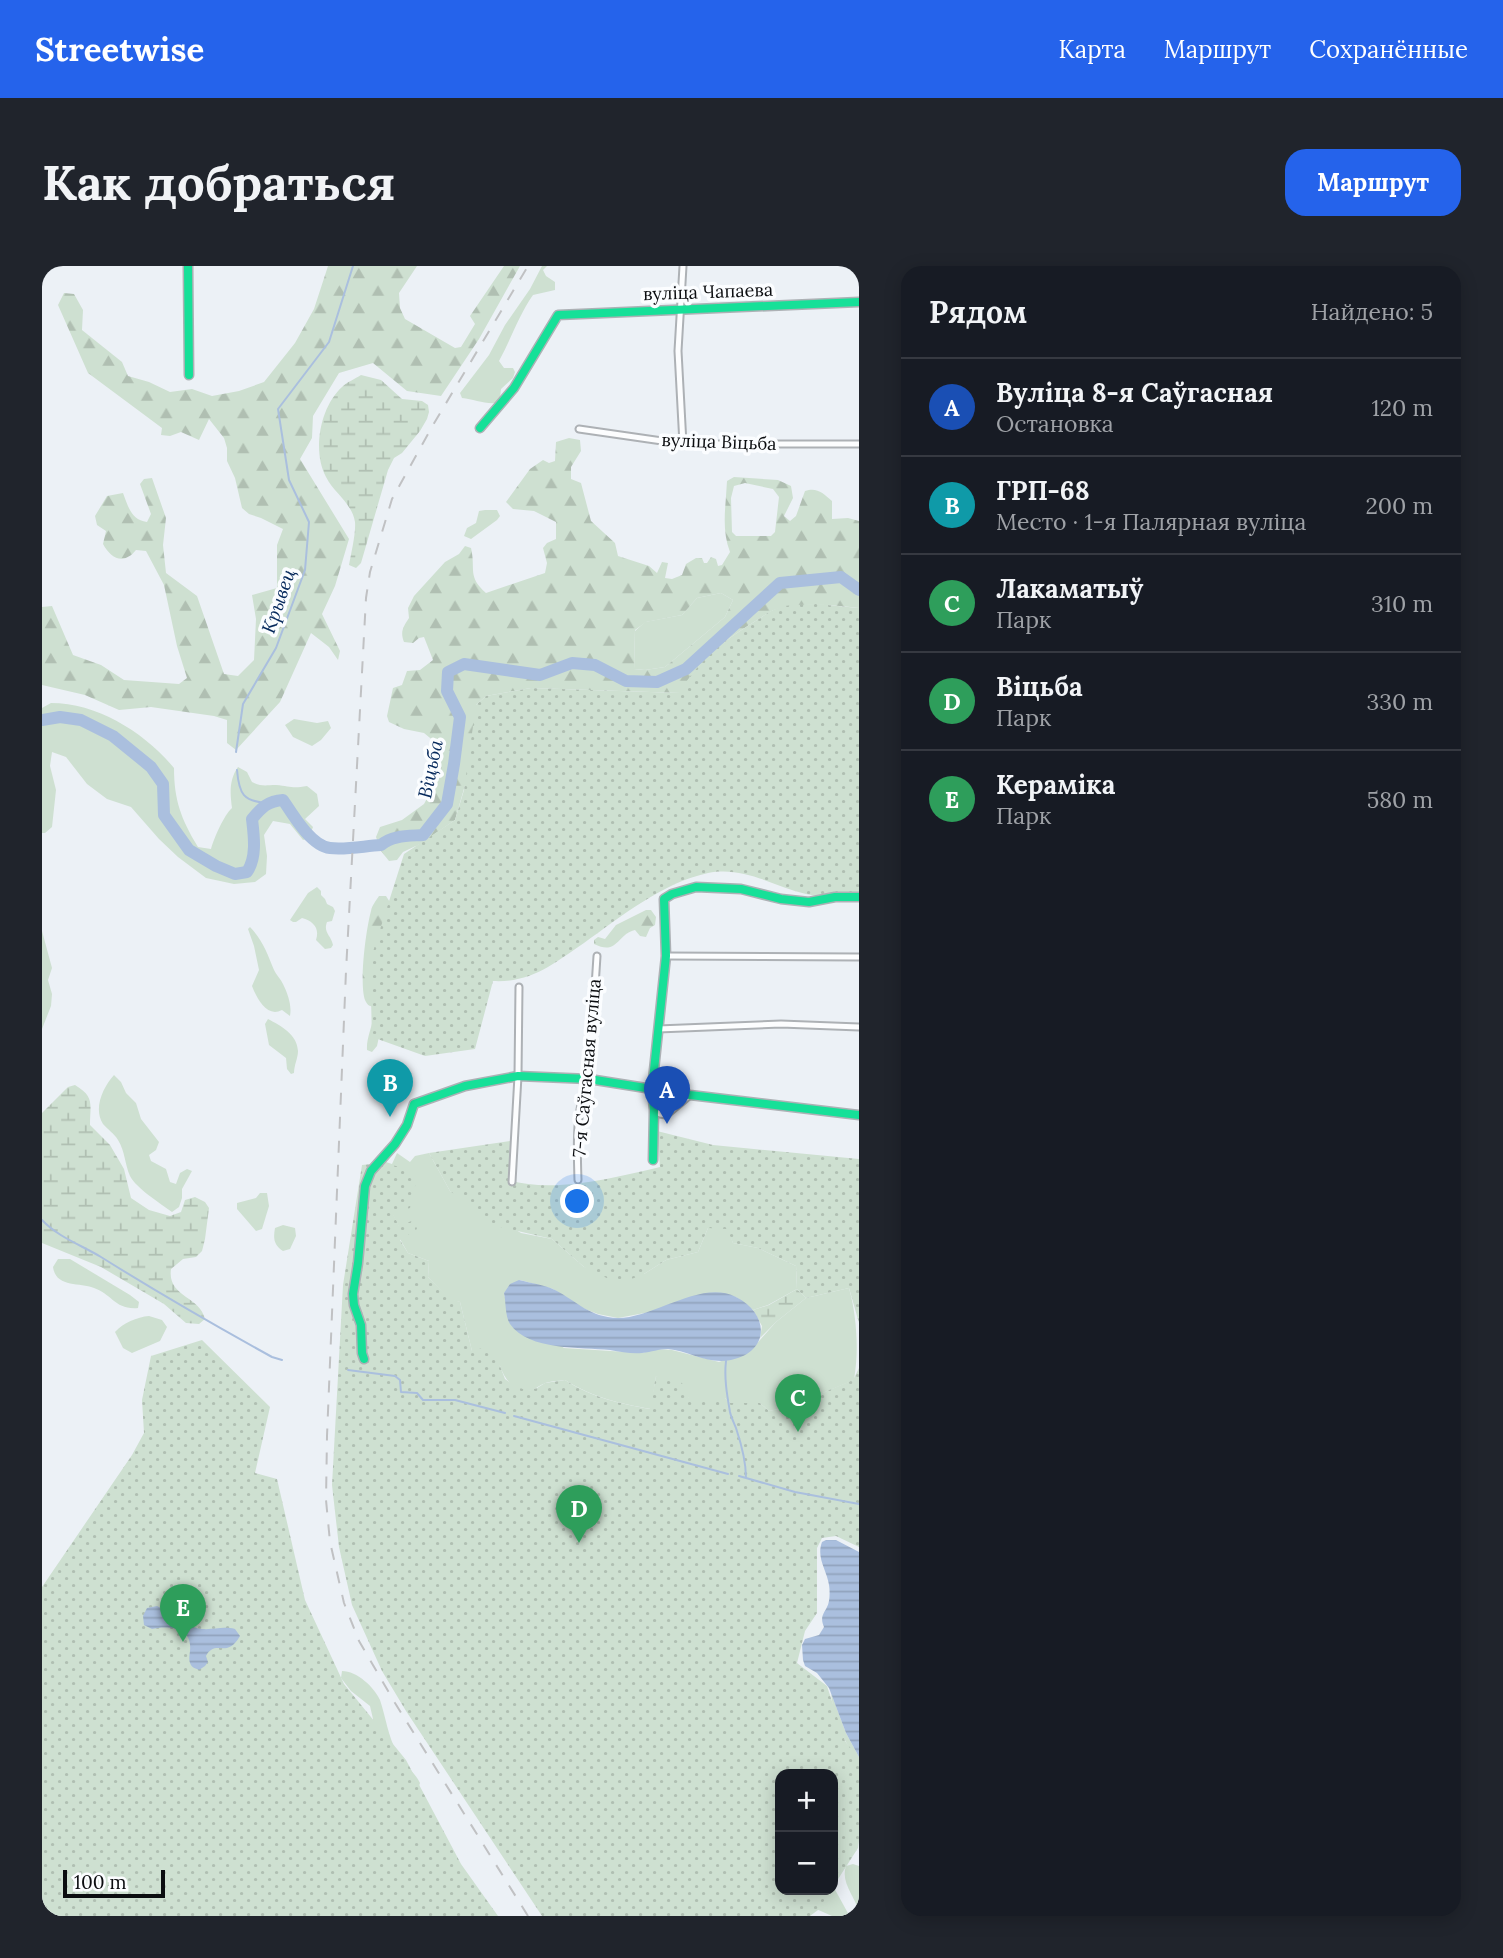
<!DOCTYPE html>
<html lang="ru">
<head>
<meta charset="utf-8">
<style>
	body { margin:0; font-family:Lora,serif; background:#20242c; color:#f1f3f6 }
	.controls { position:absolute; right:21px; bottom:21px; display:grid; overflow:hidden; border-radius:14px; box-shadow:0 4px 18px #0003 }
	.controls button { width:63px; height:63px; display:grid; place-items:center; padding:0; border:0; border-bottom:2px solid #363941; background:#171b24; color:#f1f3f6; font:35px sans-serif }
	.scale { position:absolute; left:21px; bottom:18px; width:102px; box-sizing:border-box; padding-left:7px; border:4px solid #0b0d10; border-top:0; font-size:19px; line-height:24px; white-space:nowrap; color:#0b0d10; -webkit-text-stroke:5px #fbfdff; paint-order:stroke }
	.you { position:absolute; left:536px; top:936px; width:24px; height:24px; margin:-18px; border:5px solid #fff; border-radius:50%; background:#1a73e8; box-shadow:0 0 0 10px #1a73e833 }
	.badge { display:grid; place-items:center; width:46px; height:46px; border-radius:50%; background:#2563eb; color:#fff; font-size:23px; font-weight:700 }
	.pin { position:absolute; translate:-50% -58px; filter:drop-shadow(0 2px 4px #0008) }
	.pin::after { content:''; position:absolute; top:37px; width:24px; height:21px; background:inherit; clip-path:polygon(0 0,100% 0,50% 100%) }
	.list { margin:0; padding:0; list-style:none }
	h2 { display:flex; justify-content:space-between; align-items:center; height:91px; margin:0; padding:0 28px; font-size:30px }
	h2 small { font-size:23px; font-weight:400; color:#9ea1a6 }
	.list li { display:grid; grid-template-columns:46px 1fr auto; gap:21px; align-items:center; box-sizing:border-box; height:98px; padding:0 28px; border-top:2px solid #363941 }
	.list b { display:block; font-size:26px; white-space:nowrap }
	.list p { margin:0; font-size:23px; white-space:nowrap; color:#9ea1a6 }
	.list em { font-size:23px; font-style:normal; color:#9ea1a6 }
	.map { position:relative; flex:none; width:817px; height:1650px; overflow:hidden; border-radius:21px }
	header { display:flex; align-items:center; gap:42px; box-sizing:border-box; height:98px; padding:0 35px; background:#2563eb; color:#fff }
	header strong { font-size:33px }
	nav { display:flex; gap:38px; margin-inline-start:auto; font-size:24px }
	.intro { display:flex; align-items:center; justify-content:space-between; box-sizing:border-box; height:168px; padding:0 42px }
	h1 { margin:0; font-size:49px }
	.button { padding:18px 32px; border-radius:21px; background:#2563eb; color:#fff; font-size:24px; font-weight:700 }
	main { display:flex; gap:42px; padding:0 42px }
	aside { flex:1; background:#171b24; border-radius:21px; box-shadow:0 4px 18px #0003 }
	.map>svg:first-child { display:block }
	.grass { fill:#cee0d1 }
	.forest { fill:url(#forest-firs); fill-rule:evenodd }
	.wetland { fill:url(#wetland-marsh) }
	.garden { fill:url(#garden-dots) }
	.water { fill:url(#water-rules) }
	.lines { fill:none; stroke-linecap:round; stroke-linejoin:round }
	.stream { stroke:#aabfde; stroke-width:2 }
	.river { stroke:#aabfde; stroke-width:12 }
	.street-casing { stroke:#adb1b5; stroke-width:9 }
	.fast-casing { stroke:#adb1b5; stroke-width:11 }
	.street { stroke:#fcfdfe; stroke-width:5 }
	.fast { stroke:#16e098; stroke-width:8 }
	.rail { stroke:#c0c1c3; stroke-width:2; stroke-dasharray:12 12; stroke-linecap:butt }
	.labels { text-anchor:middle; stroke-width:7; stroke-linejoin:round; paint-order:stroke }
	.street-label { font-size:18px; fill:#0b0d10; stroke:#fbfdff }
	.water-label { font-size:19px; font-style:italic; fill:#05285b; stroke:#fbfdff }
</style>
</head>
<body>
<header>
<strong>Streetwise</strong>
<nav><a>Карта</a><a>Маршрут</a><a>Сохранённые</a></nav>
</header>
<div class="intro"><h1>Как добраться</h1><a class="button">Маршрут</a></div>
<main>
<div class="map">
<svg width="817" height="1650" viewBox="0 0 817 1650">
	<defs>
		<pattern id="forest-firs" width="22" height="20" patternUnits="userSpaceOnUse" patternTransform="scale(1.75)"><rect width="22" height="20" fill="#cee0d1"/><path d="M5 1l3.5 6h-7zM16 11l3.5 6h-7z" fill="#b0bfb2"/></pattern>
		<pattern id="wetland-marsh" width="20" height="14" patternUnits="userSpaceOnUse" patternTransform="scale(1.75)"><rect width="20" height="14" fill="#cee0d1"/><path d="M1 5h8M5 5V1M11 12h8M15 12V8" fill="none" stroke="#b0bfb2"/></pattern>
		<pattern id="garden-dots" width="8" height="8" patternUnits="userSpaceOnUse" patternTransform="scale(1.75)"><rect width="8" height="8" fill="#cee0d1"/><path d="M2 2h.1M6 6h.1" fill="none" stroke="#b0bfb2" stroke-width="1.8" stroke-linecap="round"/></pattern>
		<pattern id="water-rules" width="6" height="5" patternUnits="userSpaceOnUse" patternTransform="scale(1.75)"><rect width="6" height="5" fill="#aabfde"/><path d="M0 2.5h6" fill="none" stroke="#91a3bd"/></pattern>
	</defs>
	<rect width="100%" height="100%" fill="#ecf1f6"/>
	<path class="grass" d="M500,0H505L501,4L504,10L513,16V24L491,29C477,49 469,73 457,95L462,102H471L473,106L471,112L459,123L458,132L454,137C442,138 431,133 420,132L418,127L447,89L463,59L488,23Z
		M443,244H455L458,250L455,254L429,273L422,270L425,262L434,257L437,245Z
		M679,327L691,334L683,351L623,401L603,404L592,403L593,365L603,356L640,349L655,332Z
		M9,437C56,437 103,467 132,502C132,534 139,553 156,581L169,583C172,572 182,549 190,542C188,527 187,514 196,501L205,506L210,516C220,521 224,519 234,519C248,520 250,523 265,520L275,528L277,540L263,553L271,561L267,572L261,574L248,558L231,555L222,569L225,590L224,608L213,616L192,618L164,612L136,591L117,573L89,541L65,533L45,518L24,491L10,486L8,500L14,524L10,561L3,567H0V442Z
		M252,453L275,457L286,455L289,462L279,474L270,480L251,471L243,459Z
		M275,621L279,625V629L283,633L285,638L291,641L293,645L290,655L285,656C281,667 289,669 291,679L289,682L283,683L274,674C278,662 271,655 260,652L254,656H251L248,654L266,627Z
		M208,661C221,675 225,687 232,704C234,709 239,713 241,718C246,728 250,740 248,750L240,744C225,752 215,733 210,720L217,704L212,680L206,663Z
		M0,665L10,702L6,714L10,728L9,740L0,763Z
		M226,753C239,760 255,768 256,785C256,792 252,799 252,807L249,808L245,803L244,792L227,779L223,758Z
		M72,809L79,816L84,827L94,837L99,853L117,876L114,884L107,889L109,895L124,903L128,916L134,918L138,907L145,903L150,905L140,923V932L137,941L130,946C118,937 95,923 88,910C83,899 83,885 76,874C72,867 66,864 61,858C51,843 61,821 72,809Z
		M355,887L368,896L373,890L387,887L408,925L479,967L510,973L542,1001L602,1008L624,994L656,986L666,962H686L691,977L716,982L754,1000L755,1023L726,1039L711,1044L694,1031L656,1029L613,1045L576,1052L556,1048L540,1042L511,1023L478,1014L462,1027L465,1040L522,1082L600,1087L614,1083L630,1084L677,1096L709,1084L734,1056L764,1032L807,1022C815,1051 817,1085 812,1114L747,1141L727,1145L718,1137H689L683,1132H647L614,1110L609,1143C576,1137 552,1132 523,1114C516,1115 507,1115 501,1118C496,1120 492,1125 486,1125C471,1125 462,1112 458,1100L430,1085L418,1036L409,1034L386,1011L387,995L366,987L358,973L357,961L350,947L338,897L341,895L350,898Z
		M218,927H225L227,940L220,963L214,965L195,943V937L214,932Z
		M241,959L253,962L254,970L248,983L241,985C232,979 231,973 233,962Z
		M16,993H28L88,1029L97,1036L96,1042C73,1044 70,1028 52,1022C37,1016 14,1022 11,1001Z
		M107,1050L120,1054L125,1061L118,1075L90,1087L81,1082L73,1066C81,1057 95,1051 107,1050Z
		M300,1405C315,1405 332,1421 338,1434C344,1452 346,1470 355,1487C361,1499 373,1506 378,1517L375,1526L327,1464L331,1453L328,1440L309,1425L299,1412Z
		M789,1427L804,1467L817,1491V1497C801,1473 792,1456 789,1427Z
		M811,1598L817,1600V1647C814,1631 798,1617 804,1600Z
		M791,1620L807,1649L817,1650H790L772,1642L768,1624H791Z"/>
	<path class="forest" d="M286,0H375L357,27L358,42L363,53L413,82L419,81L433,58L428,50L462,0H478L437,73L399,130L365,125L331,97L297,107L271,150L270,172L258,193L307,273L293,320L280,348L298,385L296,394L287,381L269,367L238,436L194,484L185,477V454L172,450L109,441L77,444L43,429L0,419V341L10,340L31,389L59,399L82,414L137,418L145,412L135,380L122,319L104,285L94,284C82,299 69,293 61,278L64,265L55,259L53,250L65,230L81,227C86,240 89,254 105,256L109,248L98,218L102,213L110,212L124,252L121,279L124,307L155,330L182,408L196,410L212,394L214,353L210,329L235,322V279L241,263L219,252L207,248L200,242L193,212L185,195V182L182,172L167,153L157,174L139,166L128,170L119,169L120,162L46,107L16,39L22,27L32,28L41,44L40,64L80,96L86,110L107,116L128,126L150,123L170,130L197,125L222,116L253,77L272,43Z
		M527,172L538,174L539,185L529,201V213L539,217L549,255L573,277L576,290L607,300L615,307L620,296L626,297L623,312L630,313L640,309L644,298L654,292H660L662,297H665L669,291L674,293L676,300L680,299L688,286C679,263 684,239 685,215L692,211L736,214L749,220L751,232L742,250L748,255L754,250L763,225C775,221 781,227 790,235V253L806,252L817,255V342C790,339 762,336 735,343C727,345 719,352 712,356C677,378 659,392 638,427L489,422L444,430L434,439L438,467L413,554L378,578L361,586L355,594L347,595L339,585L334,571L338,561L360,554L382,538L397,510L393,476L382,467L362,463L347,456L345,450L351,422L360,419L365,405L378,404L391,394L382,371L377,372L371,377L362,376C358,366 361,361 367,352L366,342L372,330L403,296L417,288L423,280L429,282C434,304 425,310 444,327L503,307L505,297L501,282L505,277L514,273V256L492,245L471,243L464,236L488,203L501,194L507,197L513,195L514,176ZM703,217L731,223L737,231L733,266L729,270H694L690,266L689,232L692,220ZM679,327L691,334L683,351L623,401L603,404L592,403L593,364L604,356L640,349L655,332Z
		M337,630H344L351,641L338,766L335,780L330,786L325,784C324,769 334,755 331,741C326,739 326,740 323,734C317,717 324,663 329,645C330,639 334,635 337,630Z
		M604,644H609L614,651L613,659L608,662L604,671L598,670L593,664C575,668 576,690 552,678V674L556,671L563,673L574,659Z"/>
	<path class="wetland" d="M319,109L339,114L360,133L380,135L386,139L387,146L385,153L378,165L360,187L352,192L346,204L319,297L314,302L307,299C309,288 314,267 313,256C310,237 292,227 284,211C270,185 278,141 300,121C305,116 313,113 319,109Z
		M33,819C53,831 48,838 48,859L68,879L82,903L89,932L107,944L128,950L139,946L143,934L153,931L163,936L167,942L163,973L160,985L154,991L141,993L129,1003C125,1031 158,1030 163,1053L157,1058L144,1057L122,1038L59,1001L0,977V847L26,821Z
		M755,1023L764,1032L734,1056L718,1072L720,1060L711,1044L727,1039Z"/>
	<path class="garden" d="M774,338L817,342V628C800,628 780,632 764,628C731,620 702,600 666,607C620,617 580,650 542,677C512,697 490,717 451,715L433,783L383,790L330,771L328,695L362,588L413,554L422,524L434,439L444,430L489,422L637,427C659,392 677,378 712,356C719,352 727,345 736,342C747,338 761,339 774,338Z
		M615,865L671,879L817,893V1057L807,1022L764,1032L755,1023L754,1000L716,982L691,977L685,963L666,962L656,986L624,994L602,1008L577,1018L542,1001L510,973L454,960L408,925L387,887L468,875L467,914C512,928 574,911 618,901Z
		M338,897L370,903L375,912L368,942L351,948L357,960L372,954L375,963L358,974L366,987L387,995L386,1011L409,1033L418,1036L430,1085L444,1081L458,1100L463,1113L473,1120L486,1125L495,1122L503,1117L523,1114C551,1132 576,1137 608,1143L614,1110L640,1117L647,1132H683L689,1137H718L727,1145L747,1141L811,1114L817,1102V1281L794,1270L780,1272L775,1282V1347L763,1365L755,1397L785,1420L803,1475L817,1493V1575L816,1582L791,1621V1508H738V1624H789L776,1644L768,1650H500L364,1445L340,1405L310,1339L297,1281L290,1219L301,1019L320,899Z
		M160,1074L228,1141L213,1207L235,1213L263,1334L302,1418L364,1494L419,1598L456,1650H0V1321L90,1189L102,1167L100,1134L109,1090Z"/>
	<path class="water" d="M477,1014C489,1017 503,1019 513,1024C536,1036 547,1051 576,1052C613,1052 659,1013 694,1031C728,1048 728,1086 689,1094C667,1099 647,1085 626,1083C616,1083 610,1086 600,1087C590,1088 579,1086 568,1084C539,1081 487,1085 468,1058C463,1050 464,1036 462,1027L468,1018Z
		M784,1274H794L817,1286V1491L804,1467L787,1422L775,1407L763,1400L761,1394L760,1379L763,1373L777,1369L782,1361C778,1351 781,1349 785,1341C788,1336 788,1325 787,1319C785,1304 774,1292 780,1276Z
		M115,1340C131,1347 142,1361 160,1363C172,1364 180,1360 193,1363L198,1370C184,1394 174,1372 164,1390L166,1396L163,1400L157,1404C153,1402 150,1402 148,1397C146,1392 149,1385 148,1379C147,1360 123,1360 110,1363L102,1359L101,1350L105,1342Z"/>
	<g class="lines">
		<path class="stream" d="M194,486L201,438L234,382L263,304L267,256L247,214L236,143L287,76L311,0
			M195,504C197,528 201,536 227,537
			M0,954C16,971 39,979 59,991C115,1026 172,1059 230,1091L240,1094
			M684,1095C682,1112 685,1129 688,1146C689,1151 692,1157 694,1162C699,1177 704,1196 704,1212
			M306,1104L353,1110L358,1114L359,1126L375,1127L381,1134H413L463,1147
			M472,1150L686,1208
			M697,1210L753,1226L817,1238"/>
		<path class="river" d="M0,454L18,451L39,454L71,470L109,501L121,518L122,549L147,584L174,600L193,608L205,606C215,591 212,570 210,553C220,541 226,535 241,534C251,549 269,580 288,582C304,584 322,580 339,579C350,569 367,570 381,569L405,538L412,498L418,451L405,425L406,406L422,398L498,409L530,397L553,399L584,415L615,416L644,403L738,317L799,311L817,324"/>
		<g class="street-casing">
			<path id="street" d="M641,0L636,85L641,178
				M537,163L641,178H817
				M624,690L817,691
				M616,763L739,758L817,761
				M612,844L618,848L624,849L648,829
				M536,914C535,883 533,841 547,813L555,690
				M470,916L476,810L477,721"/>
		</g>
		<g class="fast-casing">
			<path id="fast" d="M146,0L147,109
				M438,162L472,122L516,49L817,36
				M611,894L612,844L610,823L624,690L622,633L630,628L654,621L699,623L739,633L767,636L793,631H817
				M322,1093L320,1087L319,1059L312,1039L311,1028L316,997L323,920L329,905L353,878L365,859L372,838L423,820L476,810L547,813L648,829L817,849"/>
		</g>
		<use href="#street" class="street"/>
		<use href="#fast" class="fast"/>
		<path class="rail" d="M486,1650L353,1437L317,1375L302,1337L288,1276L284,1234L285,1170L304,705L324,332L328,306L350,233L391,159L486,0"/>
	</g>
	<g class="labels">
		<g class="street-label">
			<text transform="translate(666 26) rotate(-2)" y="6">вуліца Чапаева</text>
			<text transform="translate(677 176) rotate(2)" y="6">вуліца Віцьба</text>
			<text transform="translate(545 802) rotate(-85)" y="6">7-я Саўгасная вуліца</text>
		</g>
		<g class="water-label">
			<text transform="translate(236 335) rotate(-71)" y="7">Крывец</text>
			<text transform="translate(388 503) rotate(-78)" y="7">Віцьба</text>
		</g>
	</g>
</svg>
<div class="controls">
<button>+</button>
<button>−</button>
</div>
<div class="scale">100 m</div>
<div class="you"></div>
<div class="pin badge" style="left:625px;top:858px;background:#1a4fb4">A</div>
<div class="pin badge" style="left:348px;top:851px;background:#0f9aa8">B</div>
<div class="pin badge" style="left:756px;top:1166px;background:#2e9e5b">C</div>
<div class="pin badge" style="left:537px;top:1277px;background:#2e9e5b">D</div>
<div class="pin badge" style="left:141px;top:1376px;background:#2e9e5b">E</div>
</div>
<aside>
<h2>Рядом<small>Найдено: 5</small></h2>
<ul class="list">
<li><span class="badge" style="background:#1a4fb4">A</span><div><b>Вуліца 8-я Саўгасная</b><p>Остановка</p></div><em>120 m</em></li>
<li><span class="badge" style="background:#0f9aa8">B</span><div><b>ГРП-68</b><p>Место · 1-я Палярная вуліца</p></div><em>200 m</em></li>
<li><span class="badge" style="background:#2e9e5b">C</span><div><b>Лакаматыў</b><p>Парк</p></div><em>310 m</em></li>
<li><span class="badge" style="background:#2e9e5b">D</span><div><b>Віцьба</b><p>Парк</p></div><em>330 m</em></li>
<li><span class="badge" style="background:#2e9e5b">E</span><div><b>Кераміка</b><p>Парк</p></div><em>580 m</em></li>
</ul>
</aside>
</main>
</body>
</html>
